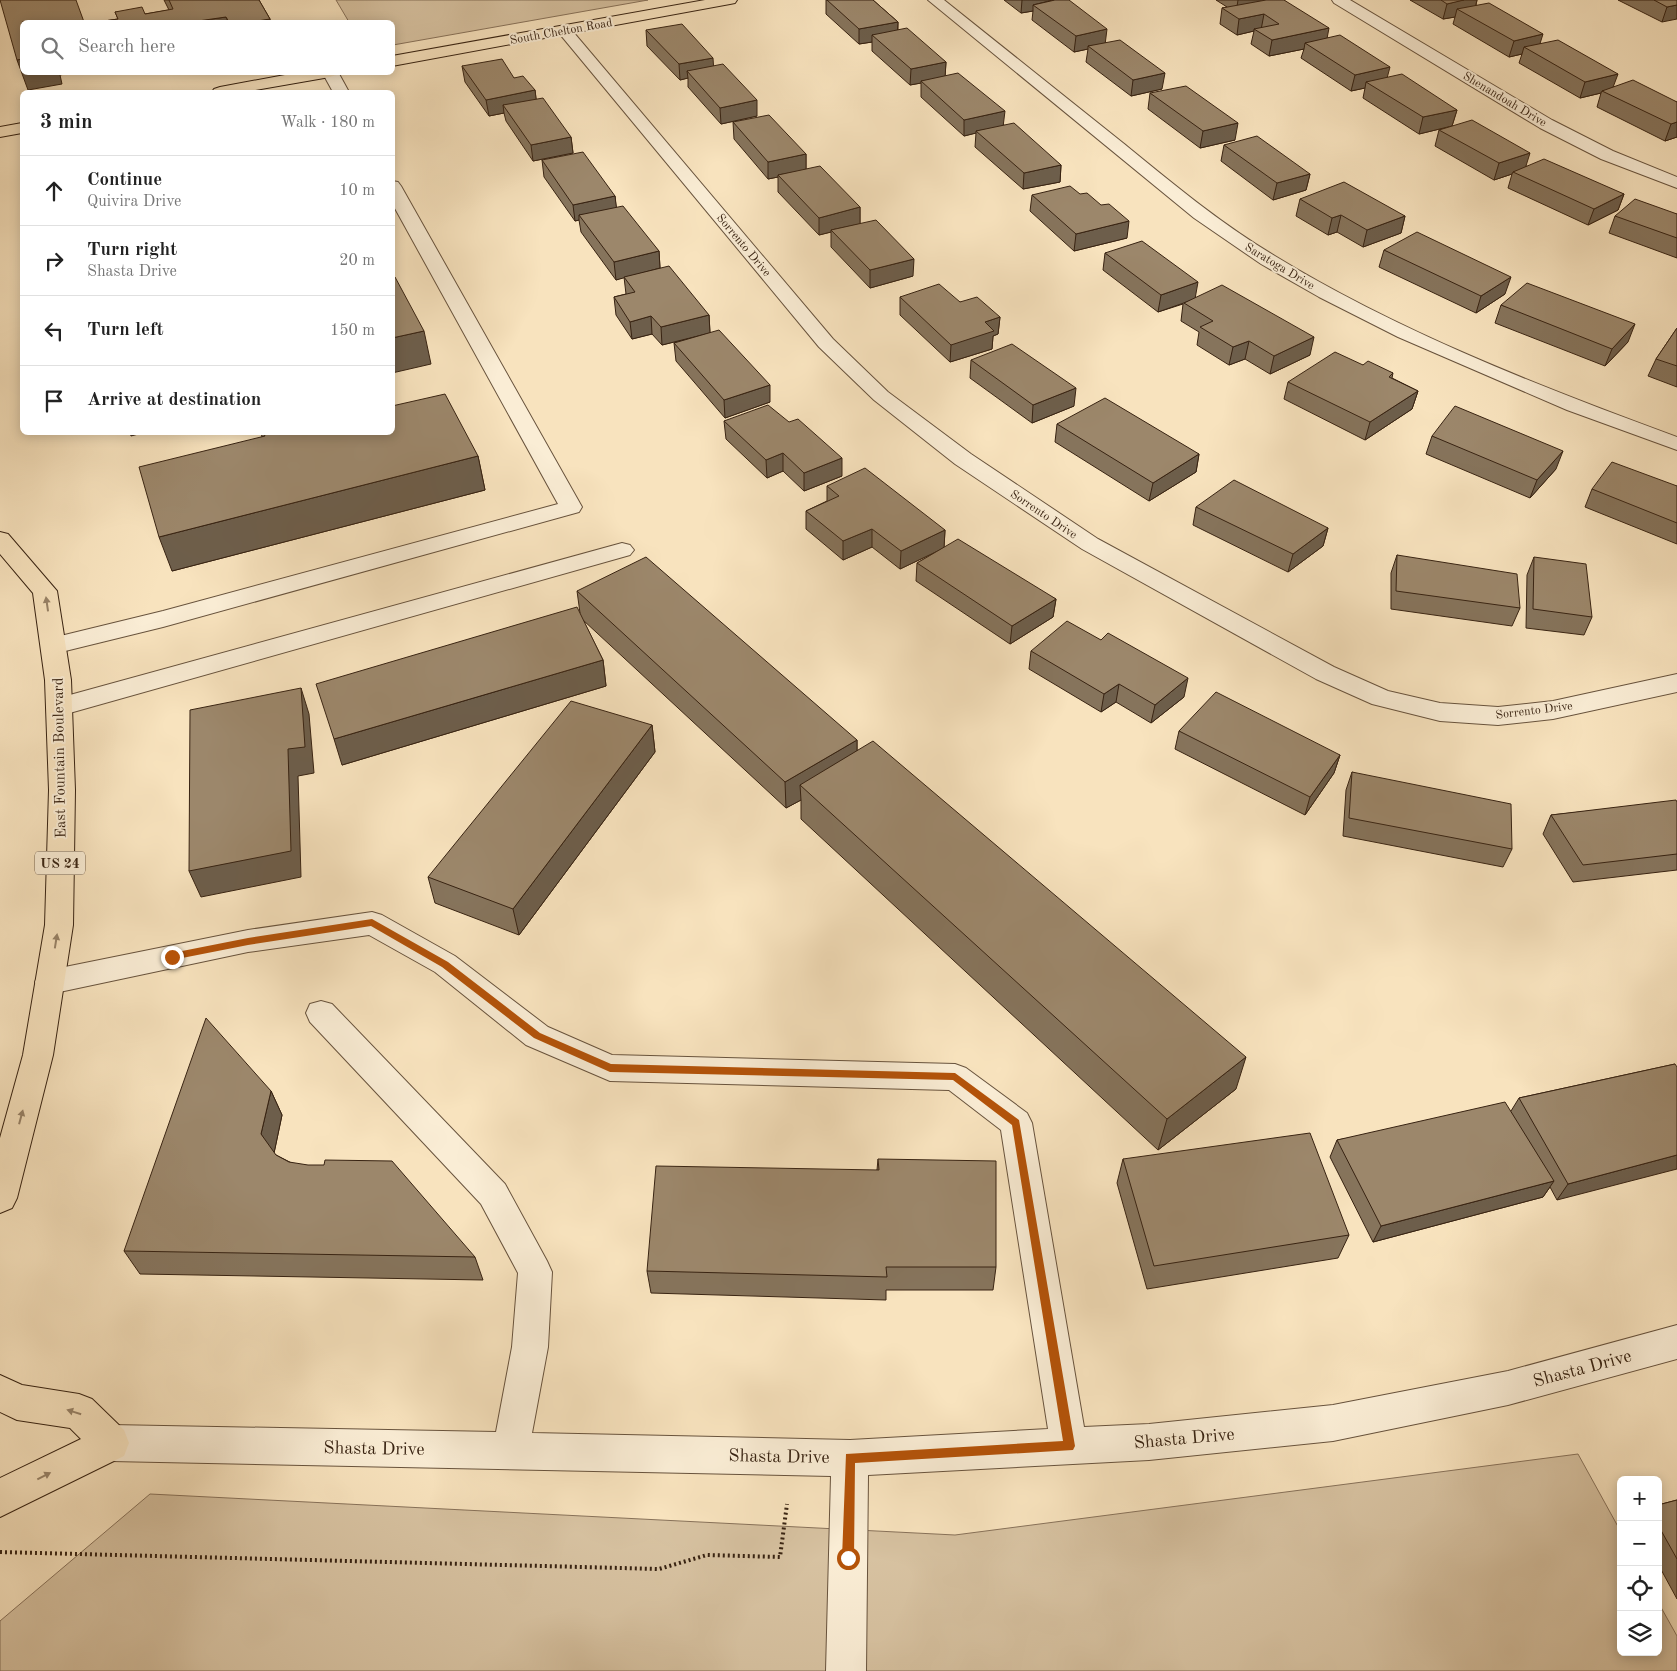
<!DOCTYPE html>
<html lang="en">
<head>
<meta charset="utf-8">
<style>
	body { margin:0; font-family:"Old Standard TT",serif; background:#f2f2f2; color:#222 }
	.controls { position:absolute; right:15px; bottom:15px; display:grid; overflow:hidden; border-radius:8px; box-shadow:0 2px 12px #0003 }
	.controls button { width:45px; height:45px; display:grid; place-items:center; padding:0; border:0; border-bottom:1px solid #e0e0e0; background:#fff; color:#222; font:25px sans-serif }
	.stop { position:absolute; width:15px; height:15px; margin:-11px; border:4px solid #b45309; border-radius:50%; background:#fff }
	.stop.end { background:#b45309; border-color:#fff; box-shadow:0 1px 5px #0008 }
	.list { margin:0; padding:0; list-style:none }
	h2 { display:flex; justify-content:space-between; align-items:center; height:65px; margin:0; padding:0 20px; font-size:21px }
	h2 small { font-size:16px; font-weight:400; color:#767676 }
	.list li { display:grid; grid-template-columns:32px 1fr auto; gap:15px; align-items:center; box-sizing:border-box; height:70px; padding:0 20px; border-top:1px solid #e0e0e0 }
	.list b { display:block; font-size:19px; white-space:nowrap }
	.list p { margin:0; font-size:16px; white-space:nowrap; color:#767676 }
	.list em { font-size:16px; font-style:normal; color:#767676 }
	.icon { flex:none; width:28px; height:28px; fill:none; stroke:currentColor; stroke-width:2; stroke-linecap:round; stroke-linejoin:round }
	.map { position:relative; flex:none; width:1677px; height:1671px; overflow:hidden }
	.search { position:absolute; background:#fff; box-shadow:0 2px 12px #0003; left:20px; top:20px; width:375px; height:55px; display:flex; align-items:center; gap:12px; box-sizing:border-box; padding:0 18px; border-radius:8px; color:#767676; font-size:19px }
	.panel { position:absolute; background:#fff; box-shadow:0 2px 12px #0003; left:20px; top:90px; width:375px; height:345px; border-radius:8px }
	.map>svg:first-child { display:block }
	.green { fill:#d7c2a1; stroke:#88725a }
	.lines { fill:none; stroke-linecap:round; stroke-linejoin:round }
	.minor-casing { stroke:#68533d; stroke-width:2 }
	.major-casing { stroke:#382312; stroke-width:2 }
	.highway-casing { stroke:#382312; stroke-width:2 }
	.path { stroke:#382312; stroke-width:4; stroke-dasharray:2 3; stroke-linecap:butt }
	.minor { fill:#faedd5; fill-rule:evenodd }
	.major { fill:#f8e3be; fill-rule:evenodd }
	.highway { fill:#f8e3be; fill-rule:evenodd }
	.wall { fill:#86745c; stroke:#382312 }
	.shaded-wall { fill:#6d5e4b; stroke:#382312 }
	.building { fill:#9c876b; stroke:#382312 }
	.oneway { fill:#988368 }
	.route { fill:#b45309 }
	.labels { text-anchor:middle; stroke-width:4; stroke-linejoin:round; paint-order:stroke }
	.far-street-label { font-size:12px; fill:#382312; stroke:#faedd5 }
	.shield { fill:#faedd5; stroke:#72604c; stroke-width:1 }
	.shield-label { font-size:14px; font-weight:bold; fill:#382312 }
	.street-label { font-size:15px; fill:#382312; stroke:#faedd5 }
	.near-street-label { font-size:18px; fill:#382312; stroke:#faedd5 }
</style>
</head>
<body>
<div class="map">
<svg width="1677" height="1671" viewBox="0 0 1677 1671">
	<rect width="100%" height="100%" fill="#f8e3be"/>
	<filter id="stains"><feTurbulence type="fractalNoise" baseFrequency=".004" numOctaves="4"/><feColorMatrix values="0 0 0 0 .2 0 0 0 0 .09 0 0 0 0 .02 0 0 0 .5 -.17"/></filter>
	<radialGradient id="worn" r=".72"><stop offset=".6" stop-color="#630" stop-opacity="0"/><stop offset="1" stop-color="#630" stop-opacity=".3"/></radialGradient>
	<path class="green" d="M336,0H648L393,45L392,22H349Z
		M1578,1454L1621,1532V1652H1658V1602L1677,1636V1671H0V1621L150,1494L955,1535Z"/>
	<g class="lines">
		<g class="minor-casing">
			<path id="minor" d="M928,0H944C1004,48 1063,95 1123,143C1172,183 1221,224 1275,256C1399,332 1541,387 1677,437V450L1567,410L1398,337L1319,297L1261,264L1194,218Z
				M1332,0H1350L1552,120L1613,151L1677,177V188L1601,159L1540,128L1334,3Z
				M564,25L569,27L833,339L888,392L971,454L1098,539L1334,667L1388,691L1440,703L1498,707L1553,701L1677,674V692L1553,719L1498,725L1440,721L1372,704L1316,679L1082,549L955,464L874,400L819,347L559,33L556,30L559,27Z
				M322,72H338L349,92H333Z
				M392,181L398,182L401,186L582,507L579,512L163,627L53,654L44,652L41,646L44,640L163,611L558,504L392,203Z
				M622,543L630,545L634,550L630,555L59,716L50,713L46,707L50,701L59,698Z
				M372,912L382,915L455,956L548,1027L612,1055L955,1064L966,1068L1027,1113L1032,1123L1084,1427L1149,1424L1333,1405L1508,1371L1677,1325V1359L1508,1405L1333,1441L1149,1460L868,1475L866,1671H826L831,1476L111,1461L98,1456L93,1443L98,1430L111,1425L496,1432L512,1347L518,1273L481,1204L310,1022L306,1013L310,1004L321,1001L332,1004L505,1184L547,1261L552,1272L548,1347L532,1433L850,1440L1048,1429L1001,1130L949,1090L610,1081L526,1045L435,972L369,935L248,952L50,994L39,990L35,982L39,974L50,970L248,930Z"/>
		</g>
		<g class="major-casing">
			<path id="major" d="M705,0H737L735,3L730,4L392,66V56Z
				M301,72H338L336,75L330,77L244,92H212L214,89L220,87Z
				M22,123V133L0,137V127Z"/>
		</g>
		<g class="highway-casing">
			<path id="highway" d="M0,532L8,534L57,591L71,680L75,790L73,925L53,1055L17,1198L12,1208L0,1213V1138L23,1055L45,925L49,790L45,680L33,593L0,554Z
				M0,1375L22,1385L79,1394L92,1399L124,1430L129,1443L124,1456L0,1517V1478L81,1439L70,1428L17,1420L0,1412Z"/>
		</g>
		<path class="path" d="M0,1552L659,1569L707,1555L780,1557L787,1504"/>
		<use href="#minor" class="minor"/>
		<use href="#major" class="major"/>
		<use href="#highway" class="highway"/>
	</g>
	<path class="wall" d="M164,0H259L270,19V22H97L118,19L115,12L145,14L169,10Z
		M826,0H873L898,22V30L946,62L945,76L1004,125L1061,165L1060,182L1023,189L975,147L976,133L964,136L921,97V83L910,85L872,51V42L859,44L826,14Z
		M1004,0H1053L1162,89L1131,96L1086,62L1088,49L1074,52L1032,20L1033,11L1021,13Z
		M1216,0H1284L1327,38L1387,77L1457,110L1452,126L1526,166L1624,194L1618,210L1588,225L1508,188L1512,174L1494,180L1435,146L1439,130L1452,126L1419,134L1363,98L1365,88L1351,91L1301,58L1304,49L1269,56L1251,44L1254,31L1237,35L1220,24L1222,8L1227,7Z
		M1410,0H1477L1476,5L1613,87L1677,102V137L1665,141L1597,107L1601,93L1580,98L1519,63L1522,54L1509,57L1453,24L1455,17L1443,19Z
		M1618,0H1677L1662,22Z
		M646,30L714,66L757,116L721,124L688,87V78L680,80L647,46Z
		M462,66L514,78L535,90L536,99L571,137L573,153L533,161L506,121L504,113L489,116L465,82Z
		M1150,93L1235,140L1200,148L1148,109Z
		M733,122L806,154V169L860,207V223L913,276L870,288L831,247V232L819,235L778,192V177L768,179L734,139Z
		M1224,145L1310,174L1306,190L1273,200L1221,161Z
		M542,160L615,196L616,207L659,251L660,268L709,315L710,333L770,402L725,418L676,361L674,343L706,334L662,345L652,334L632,339L616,315L614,297L626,294L624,277L616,280L581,232L579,220L575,221L544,177Z
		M1032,195L1127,238L1074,251L1030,211Z
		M1300,199L1405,216L1401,233L1363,247L1337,232L1328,235L1296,216Z
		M1677,214V258L1609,233L1615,216Z
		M1384,250L1505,294L1476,313L1379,267Z
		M1105,253L1195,298L1310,355L1270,374L1245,359L1229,365L1197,345L1199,332L1181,321L1183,304L1158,312L1103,270Z
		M900,297L960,302L1000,317L998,334L993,336L992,349L950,362L900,315Z
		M1501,305L1628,342L1605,366L1495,323Z
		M1677,328V387L1648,376L1656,359Z
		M971,360L1074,406L1032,423L970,378Z
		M1363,365L1393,373L1392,378L1418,391L1412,409L1365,440L1284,399L1288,382Z
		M724,421L842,476L804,491L783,471L767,478L726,439Z
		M1057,424L1199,454L1196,472L1149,501L1055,442Z
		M261,432H392L478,456L485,490L172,571L262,437Z
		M1432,436L1556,469L1530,498L1426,454Z
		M827,486L945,530L944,547L1056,599L1053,617L1010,644L916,581L917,563L942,549L900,569L872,547L843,560L806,529V511L827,501Z
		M1677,486V544L1585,507L1592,489Z
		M1196,507L1328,528L1323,546L1288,572L1193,525Z
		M1397,555L1520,608L1512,626L1391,609V573Z
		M1534,557L1592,617L1584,635L1526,628L1527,575Z
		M577,591L857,740V750L1236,1089L1158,1150L801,819V800L786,808L583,620L603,660L606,686L342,765L580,613Z
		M1031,651L1184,697L1151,723L1116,702L1101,712L1029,669Z
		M652,725L655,752L519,935L435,903L428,877Z
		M1179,731L1340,755L1334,773L1305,815L1175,749Z
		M1352,772L1512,849L1503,867L1343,836L1346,790Z
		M1677,802V870L1573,882L1543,834L1551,815Z
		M1675,1064L1557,1200L1550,1187L1543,1197L1373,1242L1330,1157L1337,1140L1511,1111L1519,1098Z
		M271,1091L282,1115L274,1153L276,1155L475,1257L483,1280L140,1274L124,1251Z
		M878,1159L996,1267L993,1290H886V1300L651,1293L647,1271L877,1170Z
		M1123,1159L1349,1235L1338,1258L1147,1289L1117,1183Z
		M1677,1500V1599L1658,1564V1505Z"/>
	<path class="shaded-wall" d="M1022,0H1053L1033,5V11L1021,13Z
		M1238,0H1268L1236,13Z
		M1462,0H1477L1474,12L1457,9L1455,17L1443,19L1447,4Z
		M1677,5V19L1662,22L1667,7Z
		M1264,14L1261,30L1254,29V31L1237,35L1239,19Z
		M226,17L228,22H191Z
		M270,19V22H251Z
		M898,22L897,37L872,35V42L859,44V29Z
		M1329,28L1326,44L1305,43L1304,49L1269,56L1272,40Z
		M1107,29L1105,45L1088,46V49L1074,52L1076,36Z
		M1543,34L1538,50L1524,47L1522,54L1509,57L1514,41Z
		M713,58L714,73L687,71L688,78L680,80L679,64Z
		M22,59V72H76L60,75L62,84L28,90L17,60Z
		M946,62L945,78L921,81V83L910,85L911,69Z
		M1390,67L1386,82H1366L1365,88L1351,91L1355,75Z
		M1165,73L1162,89L1131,96L1133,80Z
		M1618,74L1612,90L1602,91L1601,93L1580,98L1585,82Z
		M535,90L537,106L503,105L504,113L489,116L486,100Z
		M757,100V116L721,124L720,108Z
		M1457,110L1452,126L1419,134L1423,117Z
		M1005,111L1003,127L976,131V133L964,136V120Z
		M1677,122V137L1665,141L1671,124Z
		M1238,123L1235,140L1200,148L1203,131Z
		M571,137L573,153L533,161L531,145Z
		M1530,153L1525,169L1513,172L1512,174L1494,180L1499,163Z
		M806,154V170L778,175V177L768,179V162Z
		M1061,165L1060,182L1023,189L1024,173Z
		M1310,174L1306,190L1273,200L1277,183Z
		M1624,194L1618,210L1588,225L1594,209Z
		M615,196L617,212L579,215V220L575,221L573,205Z
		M860,207V224L831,230V232L819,235V218Z
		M1341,215L1337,232L1328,235L1332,218Z
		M1405,216L1401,233L1363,247L1367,230Z
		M1129,221L1127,238L1074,251L1076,234Z
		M659,251L660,268L616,280L614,262Z
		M914,259L913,276L870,288V270Z
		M1511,277L1505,294L1476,313L1481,296Z
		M1198,282L1195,299L1158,312L1161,295Z
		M709,315L710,333L662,345L661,327Z
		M651,316L652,334L632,339L630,322Z
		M1000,317L998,334L993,336L992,349L950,362L951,345L985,322Z
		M1635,324L1628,342L1605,366L1612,349Z
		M424,331L431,364L392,373V338Z
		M1314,337L1310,355L1270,374L1274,356Z
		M1249,341L1245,359L1229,365L1233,347Z
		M770,385V402L725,418L724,400Z
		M1076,388L1074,406L1032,423L1033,405Z
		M1418,391L1412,409L1365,440L1370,422Z
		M130,432H146L131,436Z
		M1563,451L1556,469L1530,498L1537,480Z
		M783,453V471L767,478L766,460Z
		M1199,454L1196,472L1149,501L1153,483Z
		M478,456L485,490L172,571L159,537Z
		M842,458V476L804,491V473Z
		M1328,528L1323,546L1288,572L1293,554Z
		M872,529V547L843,560V541Z
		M945,530L944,548L900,569L901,551Z
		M1056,599L1053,617L1010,644L1012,626Z
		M603,660L606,686L342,765L334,739Z
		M1188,678L1184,697L1151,723L1155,705Z
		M1119,684L1116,702L1101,712L1104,694Z
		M301,688L309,714L314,773L298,776L301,877L201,897L189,871Z
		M652,725L655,752L519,935L513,909Z
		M857,740V766L800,785L801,800L786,808L785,782Z
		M1340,755L1334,773L1305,815L1310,797Z
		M1246,1057L1236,1089L1158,1150L1167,1119Z
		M271,1091L282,1115L273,1158L261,1134Z
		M1677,1155V1169L1557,1200L1568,1184Z
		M1554,1181L1543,1197L1373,1242L1381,1226Z"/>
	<path class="building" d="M0,0H76L84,22H22V59L17,60Z
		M169,0H259L270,19L251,22H229L226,17L191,22H97L118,19L115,12L142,7L145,14L173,9Z
		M827,0H873L898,22L859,29Z
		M1055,0H1069L1107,29L1076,36L1033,5Z
		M1266,0H1284L1329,28L1272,40L1254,29L1279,24L1264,14L1239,19L1222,8Z
		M1441,0H1464L1447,4Z
		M1654,0H1677V5L1667,7Z
		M1489,3L1543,34L1514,41L1457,9Z
		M682,24L713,58L679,64L646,30Z
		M907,28L946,62L911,69L872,35Z
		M1340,35L1390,67L1355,75L1305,43Z
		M1120,40L1165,73L1133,80L1088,46Z
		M1558,40L1618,74L1585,82L1524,47Z
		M502,59L514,78L523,76L535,90L486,100L462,66Z
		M723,64L757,100L720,108L687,71Z
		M958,73L1005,111L964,120L921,81Z
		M1402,74L1457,110L1423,117L1366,82Z
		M1633,80L1677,102V122L1671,124L1602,91Z
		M1186,86L1238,123L1203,131L1150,93Z
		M543,98L571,137L531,145L503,105Z
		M769,115L806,154L768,162L733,122Z
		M1472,120L1530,153L1499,163L1439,130Z
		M1014,123L1061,165L1024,173L976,131Z
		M1257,136L1310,174L1277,183L1224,145Z
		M583,152L615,196L573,205L542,160Z
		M1544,159L1624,194L1594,209L1513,172Z
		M820,166L860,207L819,218L778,175Z
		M1344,182L1405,216L1367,230L1341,215L1332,218L1300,199Z
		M1070,186L1080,194L1087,193L1101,205L1109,204L1129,221L1076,234L1032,195Z
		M1635,199L1677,214V238L1615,216Z
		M623,206L659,251L614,262L579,215Z
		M876,220L914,259L870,270L831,230Z
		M1417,232L1511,277L1481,296L1384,250Z
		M1142,241L1198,282L1161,295L1105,253Z
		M669,266L709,315L661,327L651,316L630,322L614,297L635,292L624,277Z
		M392,277H395L424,331L392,338Z
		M1527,283L1635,324L1612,349L1501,305Z
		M939,284L960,302L977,297L1000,317L985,322L994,331L951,345L900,297Z
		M1222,285L1314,337L1274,356L1249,341L1233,347L1200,327L1213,321L1184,303Z
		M1677,328V366L1656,359Z
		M719,330L770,385L724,400L674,343Z
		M1012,344L1076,388L1033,405L971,360Z
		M1335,352L1363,365L1368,361L1393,373L1389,377L1418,391L1370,422L1288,382Z
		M445,394L478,456L159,537L139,467L265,436L263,432H392V406Z
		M1105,398L1199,454L1153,483L1057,424Z
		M768,405L789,422L798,419L842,458L804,473L783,453L766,460L724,421Z
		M1455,406L1563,451L1537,480L1432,436Z
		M1612,462L1677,486V523L1592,489Z
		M865,468L945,530L901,551L872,529L843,541L806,511L839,496L827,486Z
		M1234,480L1328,528L1293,554L1196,507Z
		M958,539L1056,599L1012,626L917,563Z
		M1397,555L1517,574L1520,608L1396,591Z
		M646,557L857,740L785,782L577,591Z
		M1534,557L1586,564L1592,617L1533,609Z
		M577,607L603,660L334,739L316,684Z
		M1067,621L1101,640L1108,633L1188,678L1155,705L1119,684L1104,694L1031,651Z
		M301,688L305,747L288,749L291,851L189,871L190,710Z
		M1216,692L1340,755L1310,797L1179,731Z
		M571,701L652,725L513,909L428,877Z
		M873,741L1246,1057L1167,1119L800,785Z
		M1352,772L1511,804L1512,849L1349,818Z
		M1676,800L1677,802V854L1583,865L1551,815Z
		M206,1018L271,1091L261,1134L276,1155L289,1162L308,1165H324L325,1160L392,1161L475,1257L124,1251Z
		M1675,1064L1677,1067V1155L1568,1184L1519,1098Z
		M1505,1102L1554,1181L1381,1226L1337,1140Z
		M1310,1133L1349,1235L1154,1266L1123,1159Z
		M878,1159L996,1161V1267H886L887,1277L647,1271L656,1166L879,1170Z
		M1677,1500V1559L1658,1525V1505Z"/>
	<defs><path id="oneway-solid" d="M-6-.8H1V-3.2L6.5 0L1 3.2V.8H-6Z" transform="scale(1.25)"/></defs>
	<g class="oneway">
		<use href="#oneway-solid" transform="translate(47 604) rotate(-98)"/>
		<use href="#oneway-solid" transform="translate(56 941) rotate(-81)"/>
		<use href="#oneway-solid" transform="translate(21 1117) rotate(-75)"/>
		<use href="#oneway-solid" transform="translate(74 1412) rotate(-163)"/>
		<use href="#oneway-solid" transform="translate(44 1476) rotate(-27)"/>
	</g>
	<path class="route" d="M372,919L448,962L540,1033L611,1064L955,1073L1019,1120L1075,1446L1073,1450L855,1463L854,1558L852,1562L848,1564L844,1562L842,1558L846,1454L1063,1441L1012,1125L953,1080L610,1072L534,1038L442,967L371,926L248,945L172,960L167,957L172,953L248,938Z"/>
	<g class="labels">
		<g class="far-street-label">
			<text transform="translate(561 31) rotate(-10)" y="4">South Chelton Road</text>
			<text transform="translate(1505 99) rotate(31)" y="4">Shenandoah Drive</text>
			<text transform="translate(744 245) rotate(50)" y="4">Sorrento Drive</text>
			<text transform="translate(1280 266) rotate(31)" y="4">Saratoga Drive</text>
			<text transform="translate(1044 514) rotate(34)" y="4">Sorrento Drive</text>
			<text transform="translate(1534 710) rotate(-7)" y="4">Sorrento Drive</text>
		</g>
		<rect class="shield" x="35" y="851.5" width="50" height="23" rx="4"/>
		<g class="shield-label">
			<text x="60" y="868">US 24</text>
		</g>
		<g class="street-label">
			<text transform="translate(59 758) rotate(-91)" y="5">East Fountain Boulevard</text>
		</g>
		<g class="near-street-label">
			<text transform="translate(1582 1368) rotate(-15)" y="6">Shasta Drive</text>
			<text transform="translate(1184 1438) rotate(-5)" y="6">Shasta Drive</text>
			<text transform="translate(374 1448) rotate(1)" y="6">Shasta Drive</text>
			<text transform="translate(779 1456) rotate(1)" y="6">Shasta Drive</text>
		</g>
	</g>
	<rect width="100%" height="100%" filter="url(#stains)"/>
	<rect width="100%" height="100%" fill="url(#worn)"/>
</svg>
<div class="controls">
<button>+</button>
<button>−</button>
<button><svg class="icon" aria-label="locate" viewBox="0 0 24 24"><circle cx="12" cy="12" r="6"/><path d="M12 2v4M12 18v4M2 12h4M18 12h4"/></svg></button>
<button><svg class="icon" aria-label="layers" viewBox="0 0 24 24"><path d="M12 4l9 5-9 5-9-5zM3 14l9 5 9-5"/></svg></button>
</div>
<div class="stop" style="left:848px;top:1558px"></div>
<div class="stop end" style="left:172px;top:957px"></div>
<div class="search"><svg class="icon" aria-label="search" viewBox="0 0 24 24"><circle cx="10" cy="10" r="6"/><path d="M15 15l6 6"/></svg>Search here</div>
<section class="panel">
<h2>3 min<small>Walk · 180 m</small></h2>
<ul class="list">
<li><svg class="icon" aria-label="ahead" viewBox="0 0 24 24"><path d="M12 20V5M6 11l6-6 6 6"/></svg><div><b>Continue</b><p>Quivira Drive</p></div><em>10 m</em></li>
<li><svg class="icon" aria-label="right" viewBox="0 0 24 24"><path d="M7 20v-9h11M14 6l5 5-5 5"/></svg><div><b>Turn right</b><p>Shasta Drive</p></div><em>20 m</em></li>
<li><svg class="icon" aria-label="left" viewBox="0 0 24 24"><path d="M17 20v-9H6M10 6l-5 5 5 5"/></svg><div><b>Turn left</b></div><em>150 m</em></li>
<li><svg class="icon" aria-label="arrive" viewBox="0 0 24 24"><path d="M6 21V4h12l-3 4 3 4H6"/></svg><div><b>Arrive at destination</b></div></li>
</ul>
</section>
</div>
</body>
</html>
